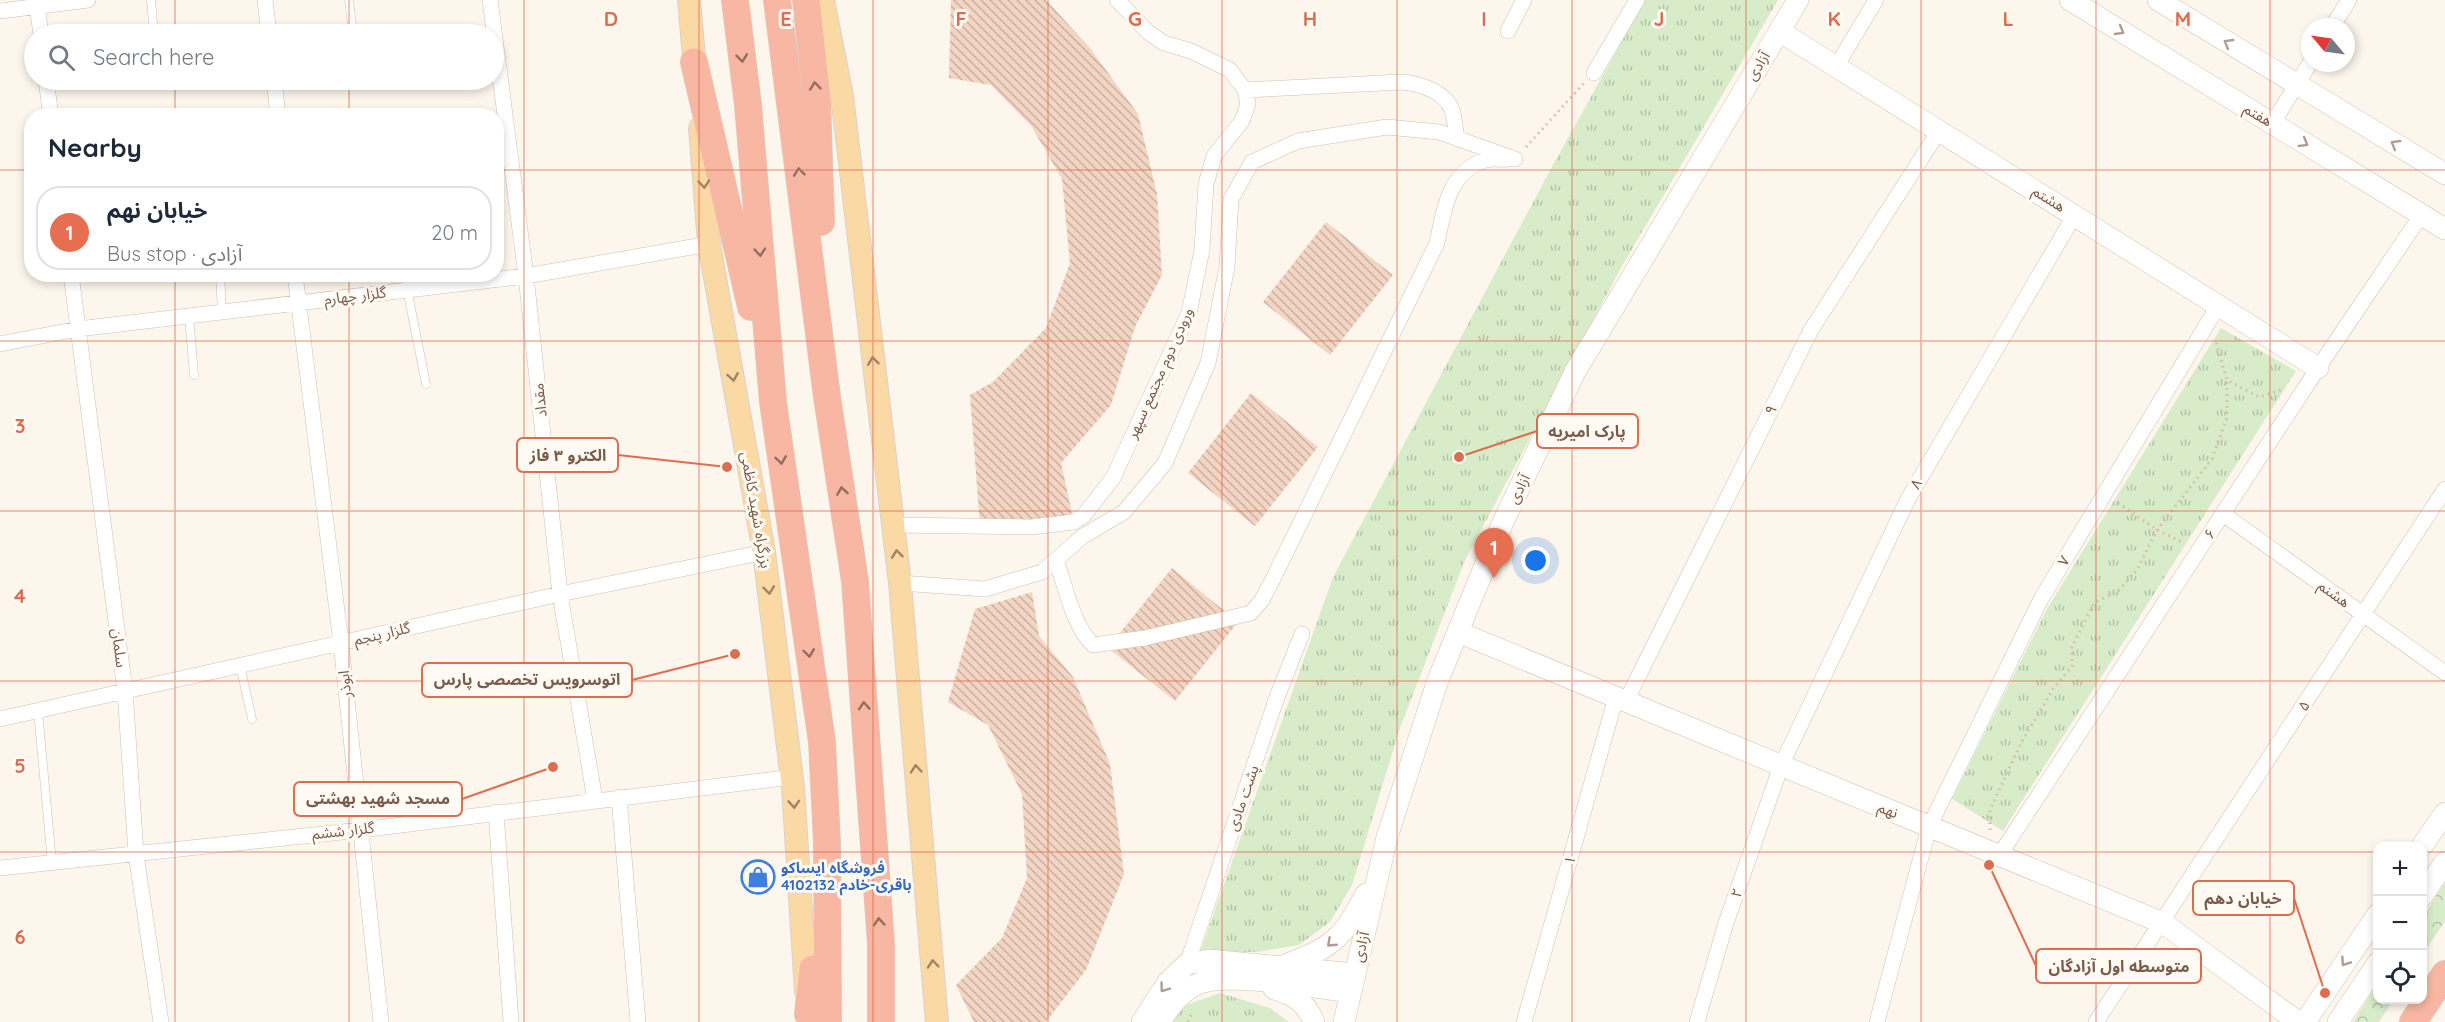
<!DOCTYPE html>
<html lang="en">
<head>
<meta charset="utf-8">
<style>
	body { margin:0; font-family:Quicksand,"Noto Sans Arabic",sans-serif; background:#f6f6f7; color:#1f2937 }
	.controls { position:absolute; right:18px; bottom:18px; display:grid; overflow:hidden; border-radius:12px; box-shadow:0 3px 9px #0003 }
	.controls button { width:54px; height:54px; display:grid; place-items:center; padding:0; border:0; border-bottom:2px solid #e0e1e3; background:#fff; color:#1f2937; font:30px sans-serif }
	.compass { position:absolute; left:2301px; top:18px; width:54px; height:54px; border-radius:50%; background:#fff; box-shadow:0 3px 9px #0003; rotate:299deg }
	.you { position:absolute; left:1536px; top:561px; width:21px; height:21px; margin:-15px; border:4px solid #fff; border-radius:50%; background:#1a73e8; box-shadow:0 0 0 9px #1a73e833 }
	.badge { display:grid; place-items:center; width:39px; height:39px; border-radius:50%; background:#e76f51; color:#fff; font-size:20px; font-weight:700 }
	.pin { position:absolute; translate:-50% -50px; filter:drop-shadow(0 2px 3px #0008) }
	.pin::after { content:''; position:absolute; top:32px; width:21px; height:18px; background:inherit; clip-path:polygon(0 0,100% 0,50% 100%) }
	.list { margin:0; padding:0; list-style:none }
	h2 { display:flex; justify-content:space-between; align-items:center; height:78px; margin:0; padding:0 24px; font-size:26px }
	h2 small { font-size:20px; font-weight:400; color:#747a83 }
	.list li { display:grid; grid-template-columns:39px 1fr auto; gap:18px; align-items:center; box-sizing:border-box; height:84px; margin:0 12px 12px; padding:0 12px; border:2px solid #e0e1e3; border-radius:24px }
	.list b { display:block; font-size:22px; white-space:nowrap }
	.list p { margin:0; font-size:20px; white-space:nowrap; color:#747a83 }
	.list em { font-size:20px; font-style:normal; color:#747a83 }
	.icon { flex:none; width:33px; height:33px; fill:none; stroke:currentColor; stroke-width:2; stroke-linecap:round; stroke-linejoin:round }
	.map { position:relative; flex:none; width:2445px; height:1022px; overflow:hidden }
	.search { position:absolute; background:#fff; box-shadow:0 3px 9px #0003; left:24px; top:24px; width:480px; height:66px; display:flex; align-items:center; gap:15px; box-sizing:border-box; padding:0 21px; border-radius:33px; color:#747a83; font-size:22px }
	.panel { position:absolute; background:#fff; box-shadow:0 3px 9px #0003; left:24px; top:108px; width:480px; height:174px; border-radius:24px }
	.map>svg:first-child { display:block }
	.forest { fill:url(#forest-crowns) }
	.park { fill:url(#park-tufts) }
	.building { fill:url(#building-back-hatch) }
	.lines { fill:none; stroke-linecap:round; stroke-linejoin:round }
	.lane-casing { stroke:#d1beb0; stroke-width:9 }
	.street-casing { stroke:#d1beb0; stroke-width:16 }
	.secondary-casing { stroke:#d6c0b0; stroke-width:22 }
	.primary-casing { stroke:#dad1cd; stroke-width:24 }
	.highway-casing { stroke:#dad1cd; stroke-width:28 }
	.path { stroke:#d9b8a5; stroke-width:3; stroke-dasharray:1.5 4.5; stroke-linecap:butt }
	.lane { stroke:#fff; stroke-width:8 }
	.street { stroke:#fff; stroke-width:15 }
	.secondary { stroke:#fff; stroke-width:21 }
	.primary { stroke:#fbd9a5; stroke-width:22 }
	.highway { stroke:#f7b7a3; stroke-width:27 }
	.oneway { stroke:#af9d94 }
	.oneway2 { stroke:#936e5e }
	.oneway3 { stroke:#a18267 }
	.grid { fill:none; stroke:#dc6d51; stroke-width:1.5; stroke-opacity:0.55 }
	.labels { text-anchor:middle; stroke-width:6; stroke-linejoin:round; paint-order:stroke }
	.street-label { font-size:15px; fill:#7a5c4d; stroke:#fffaf3 }
	.shop-label { font-size:15px; font-weight:bold; fill:#366cbe; stroke:#fffaf3; text-anchor:start }
	.grid-label { font-size:20px; text-anchor:middle; font-weight:bold; fill:#dc6d51; stroke:#fffaf3; stroke-width:6; stroke-linejoin:round; paint-order:stroke }
	.leader { fill:none; stroke:#dc6d51; stroke-width:2 }
	.callout-dot { fill:#dc6d51; stroke:#fffaf3; stroke-width:2 }
	.callout { fill:#fffaf3; stroke:#dc6d51; stroke-width:2 }
	.callout-label { font-size:16px; text-anchor:middle; font-weight:bold; fill:#7a5c4d }
</style>
</head>
<body>
<div class="map">
<svg width="2445" height="1022" viewBox="0 0 2445 1022">
	<defs>
		<pattern id="forest-crowns" width="20" height="18" patternUnits="userSpaceOnUse" patternTransform="scale(1.5)"><rect width="20" height="18" fill="#d8ecc9"/><path d="M2 6a3 3 0 1 1 6 0M12 15a3 3 0 1 1 6 0" fill="none" stroke="#b4c2a5"/></pattern>
		<pattern id="park-tufts" width="24" height="20" patternUnits="userSpaceOnUse" patternTransform="scale(1.5)"><rect width="24" height="20" fill="#d8ecc9"/><path d="M3 7l-1-3M5 7V3M7 7l1-3M15 17l-1-3M17 17v-4M19 17l1-3" fill="none" stroke="#b4c2a5"/></pattern>
		<pattern id="building-back-hatch" width="6" height="6" patternUnits="userSpaceOnUse" patternTransform="scale(1.5)"><rect width="6" height="6" fill="#f3d5c3"/><path d="M-1 5l2 2M0 0l6 6M5-1l2 2" fill="none" stroke="#cab0a1"/></pattern>
	</defs>
	<rect width="100%" height="100%" fill="#fdf6ec"/>
	<path class="forest" d="M2445,882V921L2423,954V916Z
		M2377,984L2378,1000H2393L2379,1022H2353Z"/>
	<path class="park" d="M1645,0H1778L1622,266L1465,560L1400,728L1352,885L1330,922L1299,945L1256,952H1200L1333,577L1554,163Z
		M2221,328L2296,371L2003,831L1952,799L2048,607Z
		M1220,993L1270,1008L1289,1022H1170L1178,1008Z"/>
	<path class="building" d="M951,0H1046L1090,48L1138,114L1157,194L1162,275L1135,327L1111,405L1061,463L1072,513L1032,531L980,525L970,395L993,382L1046,328L1070,263L1062,179L1032,127L991,85L949,78Z
		M1326,222L1393,275L1330,355L1263,302Z
		M1251,393L1318,447L1255,526L1188,473Z
		M1172,568L1238,622L1175,701L1108,648Z
		M1032,592L1039,636L1073,677L1110,764L1124,874L1086,970L1046,1022H974L956,985L1002,938L1027,878L1022,794L988,725L948,702L975,609Z"/>
	<g class="lines">
		<g class="lane-casing">
			<path id="lane" d="M151,0L154,34
				M349,0L353,34
				M220,274L222,312
				M404,274L426,384
				M189,316L194,375
				M240,665L252,719
				M38,711L52,863"/>
		</g>
		<g class="street-casing">
			<path id="street" d="M36,0L41,34
				M265,0L269,34
				M490,0L526,276L560,594L595,800
				M0,11L88,0
				M2332,27L2349,0
				M1508,31L1524,0
				M1836,67L1876,0
				M1594,73L1637,0
				M46,80L51,116
				M274,80L278,116
				M1245,90L1401,82C1418,83 1445,91 1452,110C1455,119 1455,129 1457,138
				M2272,124L2310,63
				M71,274L125,691L136,854L161,1022
				M295,274L341,643L381,1022
				M0,344L78,329L526,276L709,244
				M2223,514L2445,673
				M893,525L1031,527L1074,522L1084,515L1113,478L1189,313L1202,250L1206,184L1214,156L1242,121L1248,104L1245,90L1230,70L1191,51L1164,43L1149,33L1117,0
				M1056,560C1066,587 1072,624 1093,645L1145,638L1251,613L1262,600L1273,579L1437,243C1444,210 1448,172 1485,160C1492,158 1501,160 1509,159
				M900,583L985,589L1042,572L1083,536L1124,512L1165,463L1208,363L1227,267L1231,199L1252,162L1298,141L1387,127L1439,132L1515,159
				M1626,701L1811,330L1939,131
				M0,719L560,594L764,552
				M619,797L638,1022
				M496,812L511,1022
				M1999,856L2318,368L2422,214
				M0,868L361,830L792,777
				M1187,964L1277,697L1302,634
				M1524,1022L1616,697
				M1697,1022L1726,923L1781,766L1908,499L2074,216
				M1877,1022L1929,827L2041,599L2218,306
				M2096,1022L2445,489"/>
		</g>
		<g class="secondary-casing">
			<path id="secondary" d="M2070,0L2445,229
				M2158,0L2445,174
				M1779,31L2318,368
				M1458,632L2163,923L2298,1022
				M2422,846L2445,813
				M2422,896L2445,862
				M1285,965C1333,947 1342,939 1366,894
				M1274,989C1294,995 1306,1002 1314,1022
				M1142,1022L1168,982L1187,964L1209,960L1355,974
				M1160,1022C1170,1005 1184,988 1203,982C1238,973 1313,988 1351,992
				M1344,1022L1387,837L1438,680L1503,522L1575,372L1798,0
				M2305,1022L2378,914
				M2338,1022L2378,963"/>
		</g>
		<g class="primary-casing">
			<path id="primary" d="M689,0L696,80
				M823,0L842,96L900,583L937,1022
				M700,128L709,244L764,552L793,787L806,991"/>
		</g>
		<g class="highway-casing">
			<path id="highway" d="M735,0L748,105L773,402L822,742L827,843L828,1022
				M777,0L827,397L855,581L881,944V1022
				M806,0L817,101L821,222
				M694,62L751,307
				M808,1014L813,969
				M2413,1022L2445,974"/>
		</g>
		<path class="path" d="M1526,147L1584,83
			M2216,343L2227,380L2259,397L2284,389
			M2118,503L2157,530L2184,543
			M1990,830V810L2021,743L2053,689L2072,666V647L2094,603L2119,590L2137,570L2157,530L2212,459L2227,417V380
			M1188,1022L1192,1012"/>
		<use href="#lane" class="lane"/>
		<use href="#street" class="street"/>
		<use href="#secondary" class="secondary"/>
		<use href="#primary" class="primary"/>
		<use href="#highway" class="highway"/>
	</g>
	<defs><path id="oneway-chevron" d="M-2-3.5L2.5 0L-2 3.5" fill="none" stroke-width="1.6" stroke-linecap="round" stroke-linejoin="round" transform="scale(1.5)"/></defs>
	<g class="oneway">
		<use href="#oneway-chevron" transform="translate(2120 31) rotate(31)"/>
		<use href="#oneway-chevron" transform="translate(2228 43) rotate(-149)"/>
		<use href="#oneway-chevron" transform="translate(2304 143) rotate(31)"/>
		<use href="#oneway-chevron" transform="translate(2395 144) rotate(-149)"/>
		<use href="#oneway-chevron" transform="translate(1331 943) rotate(137)"/>
		<use href="#oneway-chevron" transform="translate(2345 962) rotate(124)"/>
		<use href="#oneway-chevron" transform="translate(1164 988) rotate(126)"/>
	</g>
	<g class="oneway2">
		<use href="#oneway-chevron" transform="translate(742 58) rotate(83)"/>
		<use href="#oneway-chevron" transform="translate(815 86) rotate(-96)"/>
		<use href="#oneway-chevron" transform="translate(799 172) rotate(-97)"/>
		<use href="#oneway-chevron" transform="translate(760 252) rotate(85)"/>
		<use href="#oneway-chevron" transform="translate(781 460) rotate(82)"/>
		<use href="#oneway-chevron" transform="translate(842 491) rotate(-99)"/>
		<use href="#oneway-chevron" transform="translate(809 653) rotate(82)"/>
		<use href="#oneway-chevron" transform="translate(864 706) rotate(-94)"/>
		<use href="#oneway-chevron" transform="translate(879 922) rotate(-94)"/>
	</g>
	<g class="oneway3">
		<use href="#oneway-chevron" transform="translate(704 184) rotate(85)"/>
		<use href="#oneway-chevron" transform="translate(873 361) rotate(-97)"/>
		<use href="#oneway-chevron" transform="translate(733 377) rotate(80)"/>
		<use href="#oneway-chevron" transform="translate(897 554) rotate(-97)"/>
		<use href="#oneway-chevron" transform="translate(769 590) rotate(83)"/>
		<use href="#oneway-chevron" transform="translate(916 769) rotate(-95)"/>
		<use href="#oneway-chevron" transform="translate(794 804) rotate(86)"/>
		<use href="#oneway-chevron" transform="translate(933 964) rotate(-95)"/>
	</g>
	<path class="grid" d="M175,0V34M349,0V34M524,0V1022M699,0V1022M873,0V1022M1048,0V1022M1222,0V1022M1397,0V1022M1572,0V1022M1746,0V1022M1921,0V1022M2096,0V1022M2270,0V1022M175,80V116M349,80V116M0,170H32M496,170H2445M175,274V1022M349,274V1022M0,341H2445M0,511H2445M0,681H2445M0,852H2378M2422,852H2445"/>
	<defs>
		<g id="shop-ring" transform="scale(1.725)"><circle r="9.5" fill="#fffaf3" stroke="#3f7fe0" stroke-width="1.5"/><path d="M-5-2.5h2.3a2.7 3.5 0 0 1 5.4 0H5L5.5 6h-11ZM-1.5-2.5h3a1.5 2.3 0 0 0-3 0Z" fill="#3f7fe0"/></g>
	</defs>
	<g fill-rule="evenodd">
		<use href="#shop-ring" x="758" y="877"/>
	</g>
	<g class="labels">
		<g class="street-label">
			<text transform="translate(1758 66) rotate(-59)" y="5">آزادی</text>
			<text transform="translate(2258 115) rotate(31)" y="5">هفتم</text>
			<text transform="translate(2049 199) rotate(32)" y="5">هشتم</text>
			<text transform="translate(355 296) rotate(-7)" y="5">گلزار چهارم</text>
			<text transform="translate(1160 373) rotate(-66)" y="5">ورودی دوم مجتمع سپهر</text>
			<text transform="translate(540 400) rotate(-96)" y="5">مقداد</text>
			<text transform="translate(1771 410) rotate(-64)" y="5">۹</text>
			<text transform="translate(1916 484) rotate(-60)" y="5">۸</text>
			<text transform="translate(1519 489) rotate(-64)" y="5">آزادی</text>
			<text transform="translate(756 510) rotate(80)" y="5">بزرگراه شهید کاظمی</text>
			<text transform="translate(2210 534) rotate(-57)" y="5">۶</text>
			<text transform="translate(2064 561) rotate(-59)" y="5">۷</text>
			<text transform="translate(2334 594) rotate(36)" y="5">هشنم</text>
			<text transform="translate(382 634) rotate(-13)" y="5">گلزار پنجم</text>
			<text transform="translate(119 648) rotate(83)" y="5">سلمان</text>
			<text transform="translate(345 684) rotate(-96)" y="5">ابوذر</text>
			<text transform="translate(2304 706) rotate(-57)" y="5">۵</text>
			<text transform="translate(1243 798) rotate(-71)" y="5">پشت مادی</text>
			<text transform="translate(1888 810) rotate(22)" y="5">نهم</text>
			<text transform="translate(343 831) rotate(-6)" y="5">گلزار ششم</text>
			<text transform="translate(1570 860) rotate(-74)" y="5">۱</text>
			<text transform="translate(1737 893) rotate(-71)" y="5">۲</text>
			<text transform="translate(1361 947) rotate(-77)" y="5">آزادی</text>
		</g>
		<g class="shop-label">
			<text x="781" y="873">فروشگاه ایساکو<tspan x="781" dy="17">باقری-خادم 4102132</tspan></text>
		</g>
	</g>
	<g class="grid-label">
		<text x="611" y="26">D</text>
		<text x="786" y="26">E</text>
		<text x="961" y="26">F</text>
		<text x="1135" y="26">G</text>
		<text x="1310" y="26">H</text>
		<text x="1484" y="26">I</text>
		<text x="1659" y="26">J</text>
		<text x="1834" y="26">K</text>
		<text x="2008" y="26">L</text>
		<text x="2183" y="26">M</text>
		<text x="20" y="433">3</text>
		<text x="20" y="603">4</text>
		<text x="20" y="773">5</text>
		<text x="20" y="944">6</text>
	</g>
	<path class="leader" d="M1459 457L1537 431M727 467L618 455M735 654L632 680M553 767L462 799M2325 993L2294 898M1989 865L2036 966"/>
	<g class="callout-dot">
		<circle cx="1459" cy="457" r="6"/>
		<circle cx="727" cy="467" r="6"/>
		<circle cx="735" cy="654" r="6"/>
		<circle cx="553" cy="767" r="6"/>
		<circle cx="2325" cy="993" r="6"/>
		<circle cx="1989" cy="865" r="6"/>
	</g>
	<g class="callout">
		<rect x="1537" y="414" width="101" height="34" rx="6"/>
		<rect x="517" y="438" width="101" height="34" rx="6"/>
		<rect x="422" y="663" width="210" height="34" rx="6"/>
		<rect x="294" y="782" width="168" height="34" rx="6"/>
		<rect x="2193" y="881" width="101" height="34" rx="6"/>
		<rect x="2036" y="949" width="165" height="34" rx="6"/>
	</g>
	<g class="callout-label">
		<text x="1587" y="437">پارک امیریه</text>
		<text x="568" y="461">الکترو ۳ فاز</text>
		<text x="527" y="685">اتوسرویس تخصصی پارس</text>
		<text x="378" y="804">مسجد شهید بهشتی</text>
		<text x="2243" y="904">خیابان دهم</text>
		<text x="2119" y="972">متوسطه اول آزادگان</text>
	</g>
</svg>
<div class="controls">
<button>+</button>
<button>−</button>
<button><svg class="icon" aria-label="locate" viewBox="0 0 24 24"><circle cx="12" cy="12" r="6"/><path d="M12 2v4M12 18v4M2 12h4M18 12h4"/></svg></button>
</div>
<svg class="compass" viewBox="-18 -18 36 36"><path d="M0-13l5 13h-10z" fill="#e53935"/><path d="M0 13l5-13h-10z" fill="#747a83"/></svg>
<div class="you"></div>
<div class="pin badge" style="left:1494px;top:578px">1</div>
<div class="search"><svg class="icon" aria-label="search" viewBox="0 0 24 24"><circle cx="10" cy="10" r="6"/><path d="M15 15l6 6"/></svg>Search here</div>
<section class="panel">
<h2>Nearby<small></small></h2>
<ul class="list">
<li><span class="badge">1</span><div><b>خیابان نهم</b><p>Bus stop · آزادی</p></div><em>20 m</em></li>
</ul>
</section>
</div>
</body>
</html>
